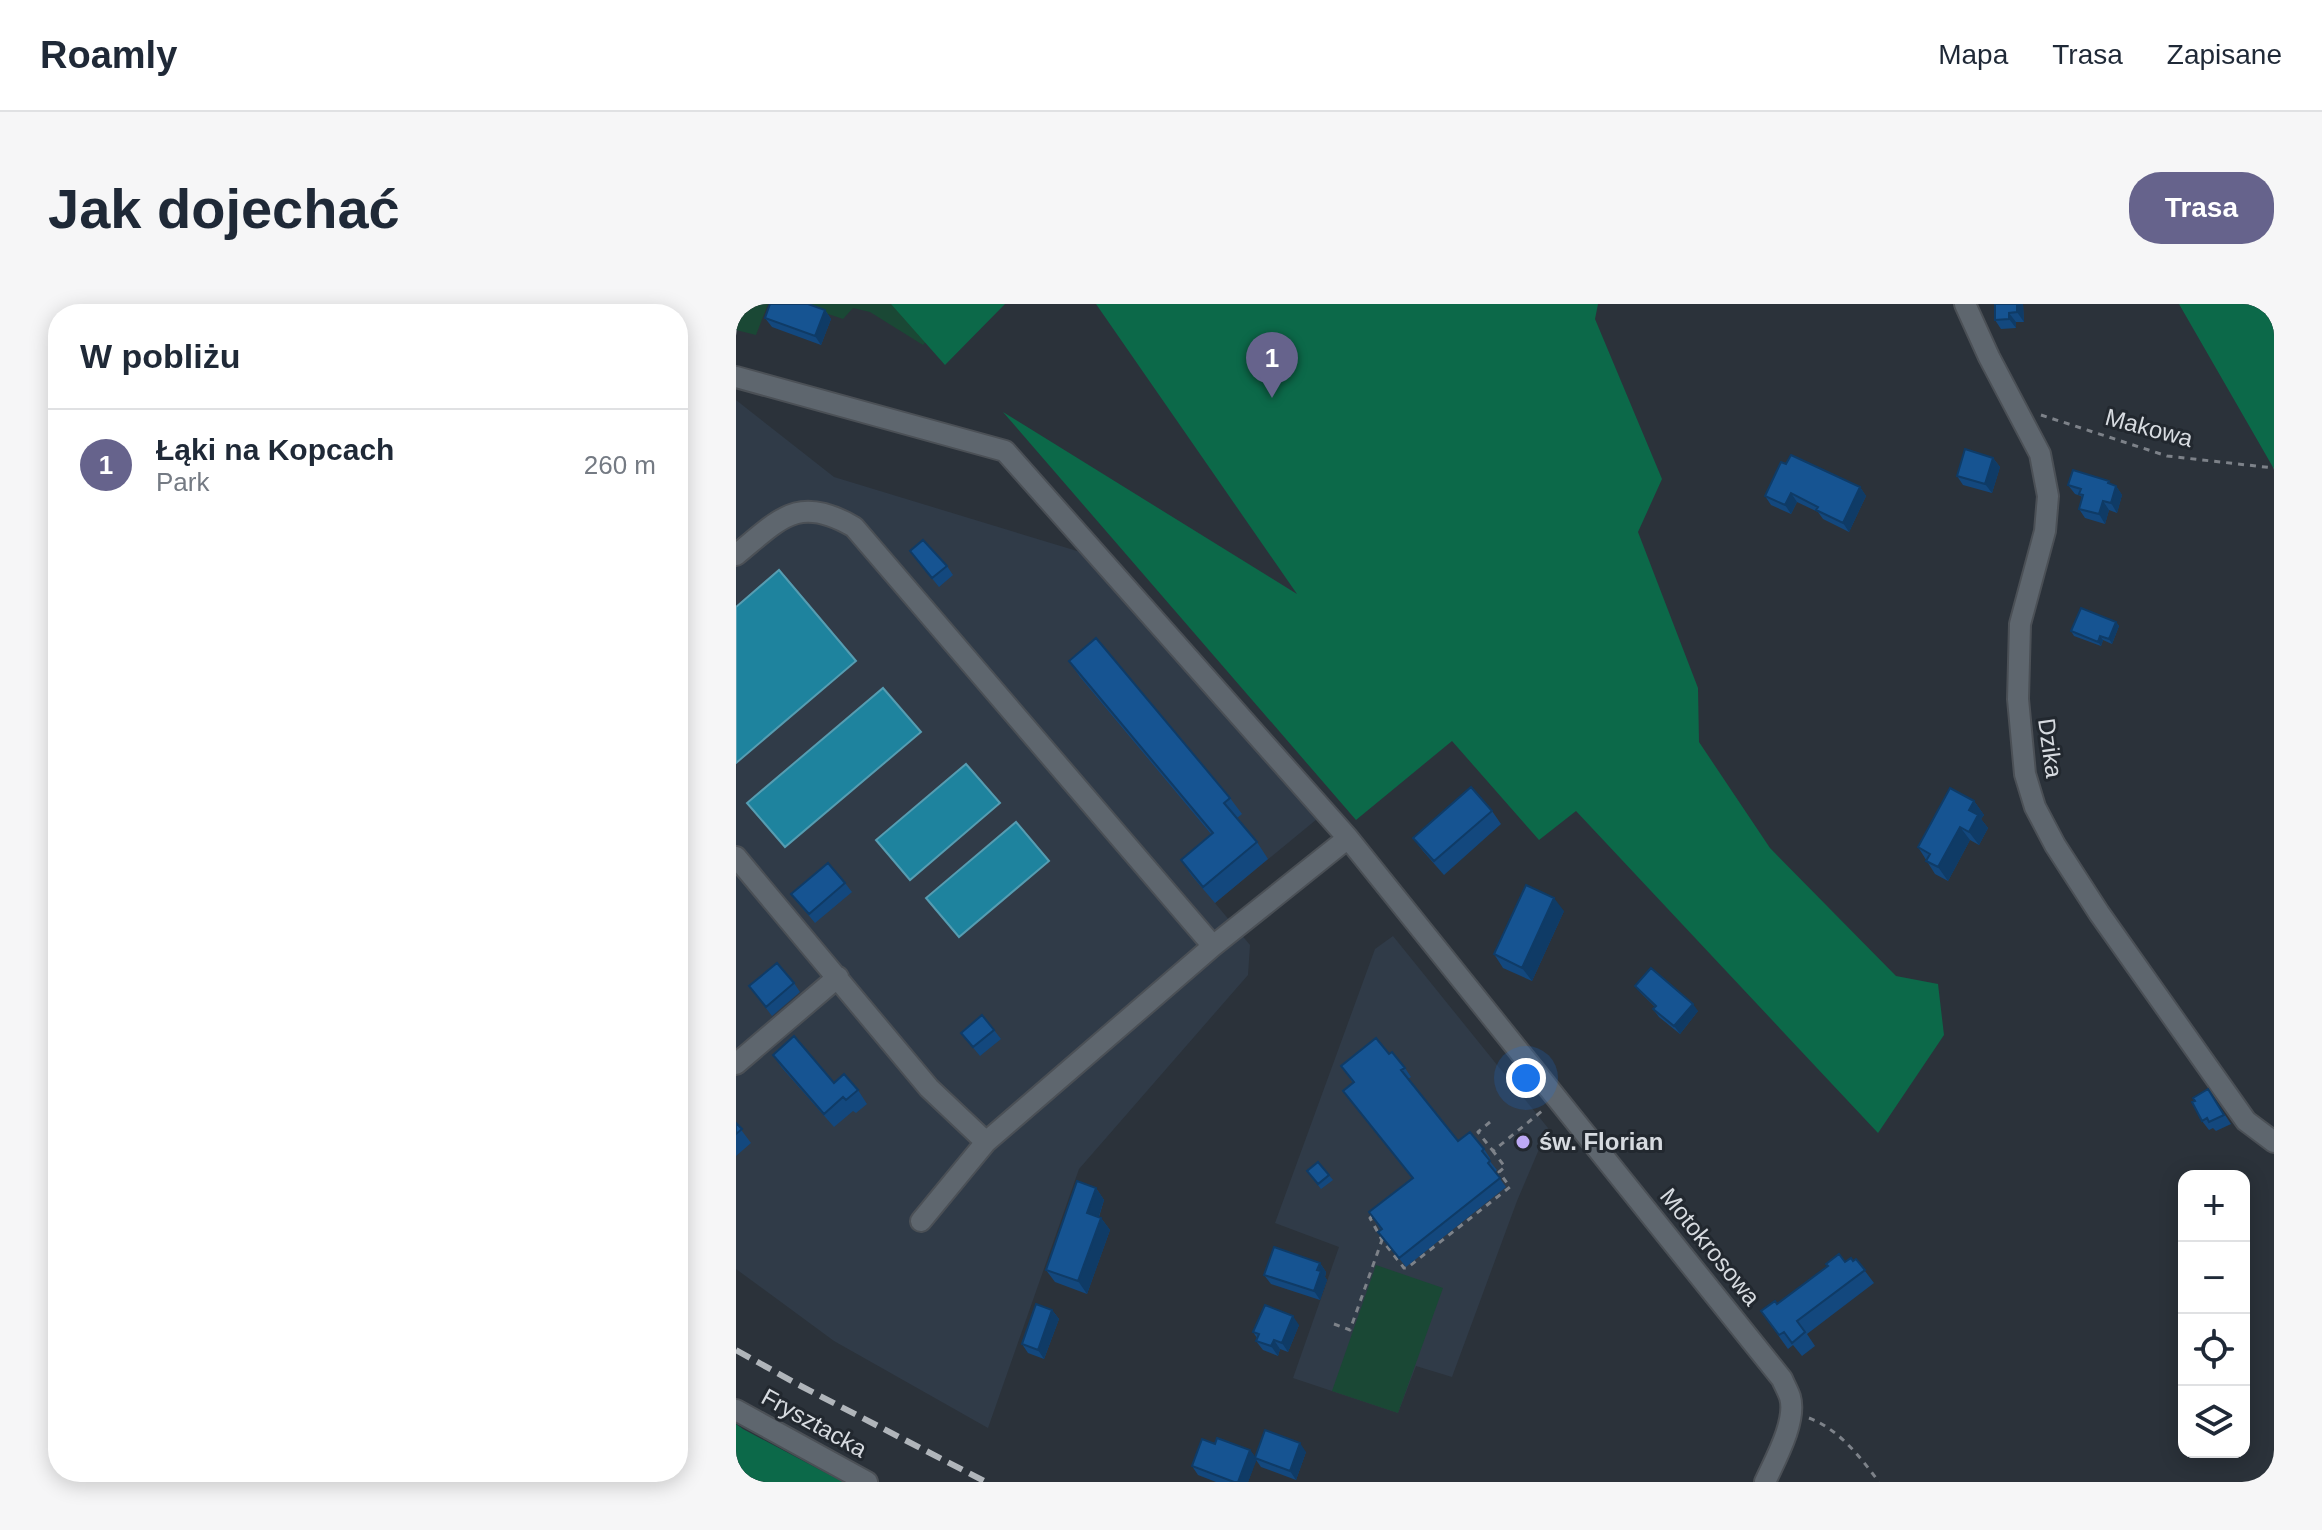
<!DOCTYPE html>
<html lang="pl">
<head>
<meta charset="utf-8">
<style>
	body { margin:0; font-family:Arial,sans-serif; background:#f6f6f7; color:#1f2937 }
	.controls { position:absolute; right:24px; bottom:24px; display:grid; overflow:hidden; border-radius:16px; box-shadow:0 4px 20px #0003 }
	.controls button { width:72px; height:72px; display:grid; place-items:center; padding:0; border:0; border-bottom:2px solid #e0e1e3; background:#fff; color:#1f2937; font:40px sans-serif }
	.you { position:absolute; left:790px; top:774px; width:28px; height:28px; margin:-20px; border:6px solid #fff; border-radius:50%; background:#1a73e8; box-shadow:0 0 0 12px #1a73e833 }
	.badge { display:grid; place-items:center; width:52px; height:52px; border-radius:50%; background:#66638c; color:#fff; font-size:26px; font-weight:700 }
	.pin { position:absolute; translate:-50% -66px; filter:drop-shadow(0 2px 4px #0008) }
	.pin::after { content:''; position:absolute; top:42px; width:28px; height:24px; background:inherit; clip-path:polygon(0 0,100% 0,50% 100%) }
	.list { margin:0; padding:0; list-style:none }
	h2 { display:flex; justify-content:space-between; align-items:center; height:104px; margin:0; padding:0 32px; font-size:34px }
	h2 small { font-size:26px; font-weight:400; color:#747a83 }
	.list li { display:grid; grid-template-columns:52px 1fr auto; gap:24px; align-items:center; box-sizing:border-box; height:112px; padding:0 32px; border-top:2px solid #e0e1e3 }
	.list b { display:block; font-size:30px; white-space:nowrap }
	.list p { margin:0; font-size:26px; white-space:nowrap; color:#747a83 }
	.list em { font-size:26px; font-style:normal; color:#747a83 }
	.icon { flex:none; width:44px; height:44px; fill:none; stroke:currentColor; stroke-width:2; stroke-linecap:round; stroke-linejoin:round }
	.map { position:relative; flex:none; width:1538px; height:1178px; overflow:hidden; border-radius:32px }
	header { display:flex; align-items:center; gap:48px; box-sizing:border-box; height:112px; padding:0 40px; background:#fff; border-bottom:2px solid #e0e1e3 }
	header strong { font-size:38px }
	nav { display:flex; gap:44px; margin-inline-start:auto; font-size:28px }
	.intro { display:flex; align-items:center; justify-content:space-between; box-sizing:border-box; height:192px; padding:0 48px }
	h1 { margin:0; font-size:56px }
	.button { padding:20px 36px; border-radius:32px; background:#66638c; color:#fff; font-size:28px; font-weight:700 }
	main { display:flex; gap:48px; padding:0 48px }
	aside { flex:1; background:#fff; border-radius:32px; box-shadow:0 4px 20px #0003 }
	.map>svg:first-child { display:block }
	.built { fill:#303b48 }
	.green { fill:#1a4835 }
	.forest { fill:#0c6949 }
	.water { fill:#1e839e; stroke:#569db2; stroke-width:2 }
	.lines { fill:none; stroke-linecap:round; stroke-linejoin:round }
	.minor-casing { stroke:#4b5056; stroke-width:24 }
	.path { stroke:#7d8289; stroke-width:3; stroke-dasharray:6 6; stroke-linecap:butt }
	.minor { stroke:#5e666e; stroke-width:20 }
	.rail { stroke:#b0b5ba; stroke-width:6; stroke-dasharray:16 8; stroke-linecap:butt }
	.wall { fill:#13487e }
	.shaded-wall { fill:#0f3b66 }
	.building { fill:#165492; stroke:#0f3b66; stroke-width:2 }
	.poi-dot { fill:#bda9f5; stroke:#22282f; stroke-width:3 }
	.labels { text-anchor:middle; stroke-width:6; stroke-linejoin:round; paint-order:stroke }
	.street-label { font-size:24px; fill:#d7dbe0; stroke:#22282f }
	.poi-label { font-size:24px; font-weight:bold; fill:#d7dbe0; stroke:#22282f; text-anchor:start }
</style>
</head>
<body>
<header>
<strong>Roamly</strong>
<nav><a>Mapa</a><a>Trasa</a><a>Zapisane</a></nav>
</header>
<div class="intro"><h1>Jak dojechać</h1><a class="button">Trasa</a></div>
<main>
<aside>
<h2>W pobliżu<small></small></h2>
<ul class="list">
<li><span class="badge">1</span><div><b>Łąki na Kopcach</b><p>Park</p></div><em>260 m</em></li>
</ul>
</aside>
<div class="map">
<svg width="1538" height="1178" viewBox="0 0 1538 1178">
	<rect width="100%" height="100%" fill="#2b323a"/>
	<path class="built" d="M0,96L98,173L351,250L581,515L479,599L514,641L512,671L343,865L252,1124L98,1037L0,965Z
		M657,632L812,824L781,897L716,1073L680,1062L662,1109L557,1074L603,943L539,919L639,645Z"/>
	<path class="green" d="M0,0H32L20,31L0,26Z
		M63,0H224L187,41L134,8L117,4L107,15Z
		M640,961L707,984L662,1109L596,1087Z"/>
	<path class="forest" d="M155,0H269L209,61Z
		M360,0H862L859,15L926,175L902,228L962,384L963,438L1034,544L1160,672L1202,680L1208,731L1142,829L840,507L803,536L716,437L620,516L267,108L561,290Z
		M1443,0H1538V165Z
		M0,1120L7,1125L107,1178H13L0,1169Z"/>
	<path class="water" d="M43,266L120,357L0,459V303Z
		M147,384L185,428L49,543L11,499Z
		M230,460L264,499L174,576L140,536Z
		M280,518L313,557L223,633L190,594Z"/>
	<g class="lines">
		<g class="minor-casing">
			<path id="minor" d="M1229,0L1253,53L1304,150L1312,192L1309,227L1284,320L1282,395L1289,470L1299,503L1319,541L1363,609L1510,817L1538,838
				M0,73L269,147L612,534L1046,1075C1048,1080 1052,1087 1054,1093C1061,1117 1039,1156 1029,1178
				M0,251C44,215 62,190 118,223L477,642
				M0,553L193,784L250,838
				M0,760L102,673
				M185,917L250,838L477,642L612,534
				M0,1106L131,1178"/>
		</g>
		<path class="path" d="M1305,111L1431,152L1538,164
			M754,818L742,828L757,847L806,807
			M636,912L634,914L646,936
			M598,1020L614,1026L646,936L668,964H671L774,883L763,868L769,863L757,847L752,851
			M1073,1114C1104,1126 1124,1153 1143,1178"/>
		<use href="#minor" class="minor"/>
		<path class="rail" d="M0,1046L61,1080L250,1178"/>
	</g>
	<path class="wall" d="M1287,0L1288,18H1280V24L1265,25L1259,16Z
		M89,6L95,15L85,41L36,23L29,14Z
		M1257,154L1264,163L1256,189L1227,181L1221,172Z
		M1050,160L1124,183L1130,192L1113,228L1087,215L1082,208L1061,198L1055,210L1035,201L1029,192Z
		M1373,177L1375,180L1380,182L1386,191L1381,209L1373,206L1369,220L1349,214L1343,205L1346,194L1345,192L1339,190L1332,181Z
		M174,247L211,262L217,271L203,283Z
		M1380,318L1383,322L1376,340L1367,336L1365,342L1338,332L1335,327Z
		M333,357L494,494L506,510L501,514L521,538L532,555L479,599L456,572L445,556L475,530L344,373Z
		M1238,497L1248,511L1245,515L1252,524L1243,541L1234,536L1212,577L1199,570L1182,543Z
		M756,507L765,520L708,571L687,547L677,534Z
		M109,579L116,588L79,619L55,590Z
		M828,607L796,677L767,664L758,650Z
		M58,679L64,688L36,712L13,682Z
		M899,682L962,707L944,730L923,713L917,705L919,703L905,689Z
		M258,726L265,735L244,752L225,729Z
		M653,750L669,764L675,773L672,775L722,837L748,845L754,854L753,856L761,866L759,868L770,883L670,963L642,928L645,926L633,908L676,874L607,787L617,779L605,762Z
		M37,751L98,779L122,786L131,800L120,809L117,807L98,823L46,764Z
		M1472,785L1495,820L1480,827L1477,824L1473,826L1466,817Z
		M0,819L15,839L0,852Z
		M582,858L597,876L585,885L571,867Z
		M360,884L368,896L363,913L365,914L374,926L351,990L319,978L310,966Z
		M1120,955L1138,979L1071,1030L1079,1042L1066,1052L1057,1041L1052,1045L1025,1007L1041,1000L1109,958L1117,957Z
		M584,959L590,968L589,973L591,976L584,996L535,980L528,971Z
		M316,1006L323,1015L308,1055L292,1049L286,1040Z
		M563,1021L552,1048L544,1045L542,1052L527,1046L520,1037L521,1034L517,1028Z
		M479,1140L514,1146L519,1153L570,1148L560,1176L525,1163L520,1156L512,1178H480L462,1171L456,1162Z"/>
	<path class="shaded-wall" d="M1281,0H1287L1288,18L1281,8Z
		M89,6L95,15L85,41L79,32Z
		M1273,9L1280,18V24L1273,15Z
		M1257,154L1264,163L1256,189L1249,180Z
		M1373,177L1379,186L1380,182L1386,191L1381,209L1375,199L1372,179Z
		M1124,183L1130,192L1113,228L1107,219Z
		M1055,189L1061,198L1055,210L1049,201Z
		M1367,197L1373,206L1369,220L1363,210Z
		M1380,318L1383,322L1376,340L1373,335Z
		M1364,332L1367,336L1365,342L1362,338Z
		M1238,497L1248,511L1245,515L1252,524L1243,541L1233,528V506Z
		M1224,523L1234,536L1212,577L1202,563Z
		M818,594L828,607L796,677L786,664Z
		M957,700L962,707L944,730L938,722Z
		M360,884L368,896L360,921L351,909Z
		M365,914L374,926L351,990L342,977Z
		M584,959L590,968L589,973L591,976L584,996L578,987Z
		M316,1006L323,1015L308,1055L302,1046Z
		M557,1012L563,1021L552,1048L546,1039Z
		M538,1036L544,1045L542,1052L535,1042Z
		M564,1139L570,1148L560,1176L554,1167Z
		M514,1146L521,1155L512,1178H502Z"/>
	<path class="building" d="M34,0H72L89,6L79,32L29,14Z
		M1259,0H1281V8L1273,9V15L1259,16Z
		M1229,145L1257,154L1249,180L1221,172Z
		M1055,151L1124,183L1107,219L1080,206L1082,203L1055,189L1049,201L1029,192L1045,158L1050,160Z
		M1337,166L1373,177L1372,179L1380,182L1375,199L1367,197L1363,210L1343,205L1347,191L1343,190L1345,185L1332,181Z
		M187,236L211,262L196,274L174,247Z
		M1345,304L1380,318L1373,335L1364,332L1362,338L1335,327Z
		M360,334L494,494L488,499L521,538L467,583L445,556L477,529L333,357Z
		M735,483L756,507L698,557L677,534Z
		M1214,484L1238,497L1233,506L1242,511L1233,528L1224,523L1202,563L1190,557L1194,550L1182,543Z
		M92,559L109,579L73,610L55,590Z
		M790,581L818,594L786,664L758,650Z
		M41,659L58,679L30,703L13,682Z
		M915,664L957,700L938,722L917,705L920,702L899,682Z
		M246,711L258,726L237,743L225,729Z
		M58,732L98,779L108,770L122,786L110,796L107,793L88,810L37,751Z
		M640,734L653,750L656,748L669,764L665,766L722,837L734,828L748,845L746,847L754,857L752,859L764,874L663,954L642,928L646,925L633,908L677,874L607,787L618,778L605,762Z
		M1472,785L1488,811L1473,818L1471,814L1466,817L1456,798L1459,797L1457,794Z
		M0,819L6,825L0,830Z
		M582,858L593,871L582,880L571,867Z
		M341,877L360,884L351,909L365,914L342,977L310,966Z
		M538,943L584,959L581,966L585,967L578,987L528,971Z
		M1103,950L1109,958L1115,954L1117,957L1120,955L1129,966L1061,1017L1069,1028L1056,1039L1048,1028L1043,1031L1025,1007L1039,997L1041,1000L1092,962L1090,960Z
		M300,1000L316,1006L302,1046L286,1040Z
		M529,1001L557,1012L546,1039L538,1036L535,1042L520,1037L523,1030L517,1028Z
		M529,1126L564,1139L554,1167L519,1154Z
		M481,1134L514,1146L502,1178H498L456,1162L466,1135L479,1140Z"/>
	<circle class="poi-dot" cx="787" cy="838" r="8"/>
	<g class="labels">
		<g class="street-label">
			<text transform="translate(1413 124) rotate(15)" y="8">Makowa</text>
			<text transform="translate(1314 444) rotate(82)" y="8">Dzika</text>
			<text transform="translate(974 943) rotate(51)" y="8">Motokrosowa</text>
			<text transform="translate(78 1119) rotate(29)" y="8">Frysztacka</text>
		</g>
		<g class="poi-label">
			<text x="803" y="846">św. Florian</text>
		</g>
	</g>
</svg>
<div class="controls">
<button>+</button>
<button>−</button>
<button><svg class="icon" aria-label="locate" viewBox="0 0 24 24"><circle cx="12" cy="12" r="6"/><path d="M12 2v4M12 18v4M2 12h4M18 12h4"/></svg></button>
<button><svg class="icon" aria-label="layers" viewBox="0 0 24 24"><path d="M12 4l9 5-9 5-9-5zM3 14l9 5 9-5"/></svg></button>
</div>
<div class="you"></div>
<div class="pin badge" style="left:536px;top:94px">1</div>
</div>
</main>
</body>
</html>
